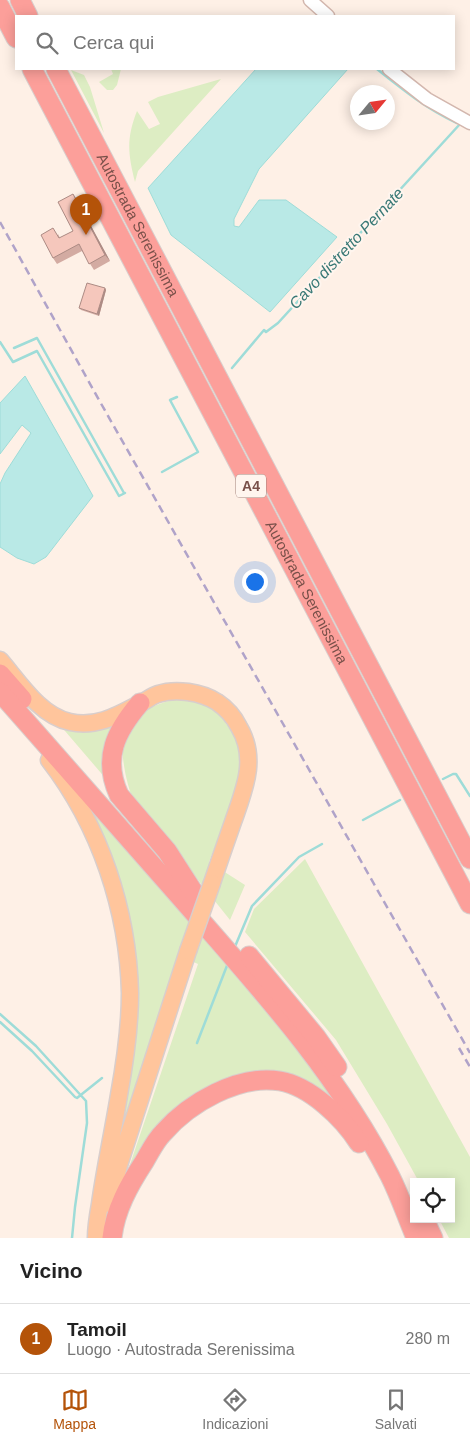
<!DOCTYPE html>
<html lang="it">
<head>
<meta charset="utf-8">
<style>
	body { margin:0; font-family:Helvetica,sans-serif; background:#f6f6f6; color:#222 }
	.controls { position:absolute; right:15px; bottom:15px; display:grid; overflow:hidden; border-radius:0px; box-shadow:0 2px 12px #0003 }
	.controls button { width:45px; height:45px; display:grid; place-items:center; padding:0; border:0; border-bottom:1px solid #e0e0e0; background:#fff; color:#222; font:25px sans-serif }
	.compass { position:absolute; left:350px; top:85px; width:45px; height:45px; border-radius:50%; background:#fff; box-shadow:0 2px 12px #0003; rotate:61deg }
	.you { position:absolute; left:254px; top:581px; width:18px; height:18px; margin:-12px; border:4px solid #fff; border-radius:50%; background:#1a73e8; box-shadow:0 0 0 8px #1a73e833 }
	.badge { display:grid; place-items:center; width:32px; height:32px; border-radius:50%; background:#b45309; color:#fff; font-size:16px; font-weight:700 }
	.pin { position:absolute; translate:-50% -41px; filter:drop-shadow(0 1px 2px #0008) }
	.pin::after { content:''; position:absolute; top:26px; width:18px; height:15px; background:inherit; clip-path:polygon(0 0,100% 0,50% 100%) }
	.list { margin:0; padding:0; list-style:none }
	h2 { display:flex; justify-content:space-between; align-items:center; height:65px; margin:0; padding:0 20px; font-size:21px }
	h2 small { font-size:16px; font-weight:400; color:#767676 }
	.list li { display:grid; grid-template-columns:32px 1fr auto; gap:15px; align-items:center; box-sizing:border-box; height:70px; padding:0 20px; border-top:1px solid #e0e0e0 }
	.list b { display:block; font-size:19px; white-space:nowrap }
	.list p { margin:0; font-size:16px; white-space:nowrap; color:#767676 }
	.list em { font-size:16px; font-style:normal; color:#767676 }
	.icon { flex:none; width:28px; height:28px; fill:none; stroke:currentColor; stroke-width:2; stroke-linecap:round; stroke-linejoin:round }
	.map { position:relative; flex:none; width:470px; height:1238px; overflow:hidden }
	.search { position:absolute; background:#fff; box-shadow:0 2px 12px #0003; left:15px; right:15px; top:15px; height:55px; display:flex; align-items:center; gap:12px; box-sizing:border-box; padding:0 18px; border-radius:0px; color:#767676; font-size:19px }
	.sheet { height:135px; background:#fff }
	nav { display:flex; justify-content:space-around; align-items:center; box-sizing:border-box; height:70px; border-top:1px solid #e0e0e0; background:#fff; font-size:14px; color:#767676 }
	nav a { display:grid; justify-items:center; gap:2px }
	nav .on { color:#b45309 }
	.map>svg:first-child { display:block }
	.green { fill:#ddedc3 }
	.water { fill:#b9e9e6; stroke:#9edcd8 }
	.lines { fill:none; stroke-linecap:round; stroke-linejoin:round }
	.stream { stroke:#9edcd8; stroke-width:2.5 }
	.minor-casing { stroke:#d3b7ae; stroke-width:15 }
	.major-casing { stroke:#d9cecc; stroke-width:19 }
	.highway-casing { stroke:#d9cecc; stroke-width:21 }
	.minor { stroke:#fff; stroke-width:12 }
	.major { stroke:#ffc59c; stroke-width:16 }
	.highway { stroke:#fc9f9a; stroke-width:19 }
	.rail { stroke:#b0a3c9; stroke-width:2.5; stroke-dasharray:8 5; stroke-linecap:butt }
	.major-bridge-casing { stroke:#d9cecc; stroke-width:19; stroke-linecap:butt }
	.major-bridge { stroke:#ffc59c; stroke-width:16 }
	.wall { fill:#d3aba2 }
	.shaded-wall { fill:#ac8b84 }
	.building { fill:#f5c7bc; stroke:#ac8b84 }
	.labels { text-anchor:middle; stroke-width:4; stroke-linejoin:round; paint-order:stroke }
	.shield { fill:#fff5ee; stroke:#a1827a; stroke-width:1 }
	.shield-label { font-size:14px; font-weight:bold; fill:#795049 }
	.street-label { font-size:15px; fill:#795049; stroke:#fff5ee }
	.water-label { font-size:16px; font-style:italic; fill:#387875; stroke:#fff5ee }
</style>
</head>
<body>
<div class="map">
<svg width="470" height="1238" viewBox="0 0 470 1238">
	<rect width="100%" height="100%" fill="#fef0e6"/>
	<path class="green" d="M111,69H121L117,85L113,90H107L99,82L113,74Z
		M71,70L84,75L90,87L104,133Z
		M221,79L138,171L135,182C128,154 126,139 137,111L149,129L160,124L148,102L158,97Z
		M180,699L195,701L209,707L220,715L236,738L241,749L242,776L209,862L245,885L230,920C209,894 189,868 168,842C158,830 142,815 134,801C127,788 117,743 126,731C139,711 157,702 180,699Z
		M118,721L107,780L59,724Z
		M89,805L283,1031L333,1098L291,1075L216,1084L123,1185L198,964L178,955L121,1129L134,1047L123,899Z
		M305,859L470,1157V1238H449L439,1219H451V1182H419L387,1124L336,1040L245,932L254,909Z"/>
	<path class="water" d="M256,69H348L259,169L234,219V226L239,227L259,200H286L337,237L270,312L171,235L148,188Z
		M25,376L93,496L46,557L34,564L17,558L0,547V484L5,473L31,433L22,425L0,454V403Z"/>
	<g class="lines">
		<path class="stream" d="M377,69C403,90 427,109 457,123
			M0,342L13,362L37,351L119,496L125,493
			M14,348L37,338L124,493
			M232,368L264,330L266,332L278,323L460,124
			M162,472L198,452L170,400L177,397
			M443,779L453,774H456L470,796
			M363,820L400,800
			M234,949L252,906L299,857L322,844
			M0,1014L36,1046L86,1101L87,1123L75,1207L72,1238
			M0,1022L32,1051L75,1097L77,1098L102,1078
			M197,1043L228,963"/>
		<g class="minor-casing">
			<path id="minor" d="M310,0L328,16
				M389,69L427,99L470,123"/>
		</g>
		<g class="major-casing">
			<path id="major" d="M0,660C19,682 40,716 70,722C97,728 118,715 141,703C147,700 152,696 158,694C176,688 201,692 217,702C226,708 234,717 239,727C258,759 244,790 233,822C226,842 219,862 212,883
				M49,760C100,826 128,910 130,993C130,1028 125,1062 119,1095C113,1132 105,1168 100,1204C98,1215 96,1227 96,1238
				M110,1204L119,1165L188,951"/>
		</g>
		<g class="highway-casing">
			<g id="highway">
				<path d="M20,0L28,16"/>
				<path d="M0,7L16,38"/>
				<path id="s1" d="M32,69L470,904"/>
				<path id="s2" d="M56,69L470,859"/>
				<path d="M0,674L22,699"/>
				<path d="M0,692C61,761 121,830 182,899C258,986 337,1072 390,1176C400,1196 407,1217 416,1238"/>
				<path d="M140,703C116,731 102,758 119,795L167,851L194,893"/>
				<path d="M249,956L316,1037L337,1067"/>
				<path d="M424,1219L433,1238"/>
				<path d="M112,1238C115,1210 129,1185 144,1162C150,1152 155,1141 163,1133C189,1103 239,1074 280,1081C310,1086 343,1118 359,1143"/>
			</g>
		</g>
		<use href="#minor" class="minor"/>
		<use href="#major" class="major"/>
		<use href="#highway" class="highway"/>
		<path class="rail" d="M0,222L99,400L470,1053
			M459,1048L470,1067"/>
		<g class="major-bridge-casing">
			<path id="major-bridge" d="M188,951L212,883"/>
		</g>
		<use href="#major-bridge" class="major-bridge"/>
	</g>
	<path class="wall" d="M73,194L77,200L110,261L94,270L82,251L57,264L53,258L58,234L60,238L73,231Z
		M105,288L106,290L99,316L81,310L79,308Z"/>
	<path class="shaded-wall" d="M73,194L77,200L110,261L105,255Z
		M105,288L106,290L99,316L97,314Z"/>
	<path class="building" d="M73,194L105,255L89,264L79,244L53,258L41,235L53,228L59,238L73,231L58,202Z
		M87,283L105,288L97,314L79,308Z"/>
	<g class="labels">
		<rect class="shield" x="236" y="474.5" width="30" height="23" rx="4"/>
		<g class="shield-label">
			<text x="251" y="491">A4</text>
		</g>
		<g class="street-label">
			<text dy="5" stroke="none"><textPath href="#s2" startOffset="176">Autostrada Serenissima</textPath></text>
			<text dy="5" stroke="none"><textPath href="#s1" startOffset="591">Autostrada Serenissima</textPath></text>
		</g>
		<g class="water-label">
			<text transform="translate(346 248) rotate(-47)" y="6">Cavo distretto Pernate</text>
		</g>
	</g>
</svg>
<div class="controls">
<button><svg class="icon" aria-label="locate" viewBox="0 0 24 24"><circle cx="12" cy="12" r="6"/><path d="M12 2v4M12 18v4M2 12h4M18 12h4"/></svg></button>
</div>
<svg class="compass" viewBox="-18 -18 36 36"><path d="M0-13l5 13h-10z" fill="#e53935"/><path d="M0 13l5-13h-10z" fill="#767676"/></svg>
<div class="you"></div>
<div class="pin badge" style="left:86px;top:235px">1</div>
<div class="search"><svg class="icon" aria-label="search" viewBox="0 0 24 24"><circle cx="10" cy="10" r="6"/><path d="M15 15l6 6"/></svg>Cerca qui</div>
</div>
<section class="sheet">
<h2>Vicino<small></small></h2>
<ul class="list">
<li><span class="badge">1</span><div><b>Tamoil</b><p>Luogo · Autostrada Serenissima</p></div><em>280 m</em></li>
</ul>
</section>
<nav>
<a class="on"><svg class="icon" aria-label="map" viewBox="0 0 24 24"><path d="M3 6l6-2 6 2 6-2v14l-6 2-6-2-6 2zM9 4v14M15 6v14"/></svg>Mappa</a>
<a><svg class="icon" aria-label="directions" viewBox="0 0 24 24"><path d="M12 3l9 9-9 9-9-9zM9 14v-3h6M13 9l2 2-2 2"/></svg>Indicazioni</a>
<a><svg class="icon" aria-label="saved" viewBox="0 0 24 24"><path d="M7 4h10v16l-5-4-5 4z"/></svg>Salvati</a>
</nav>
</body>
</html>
